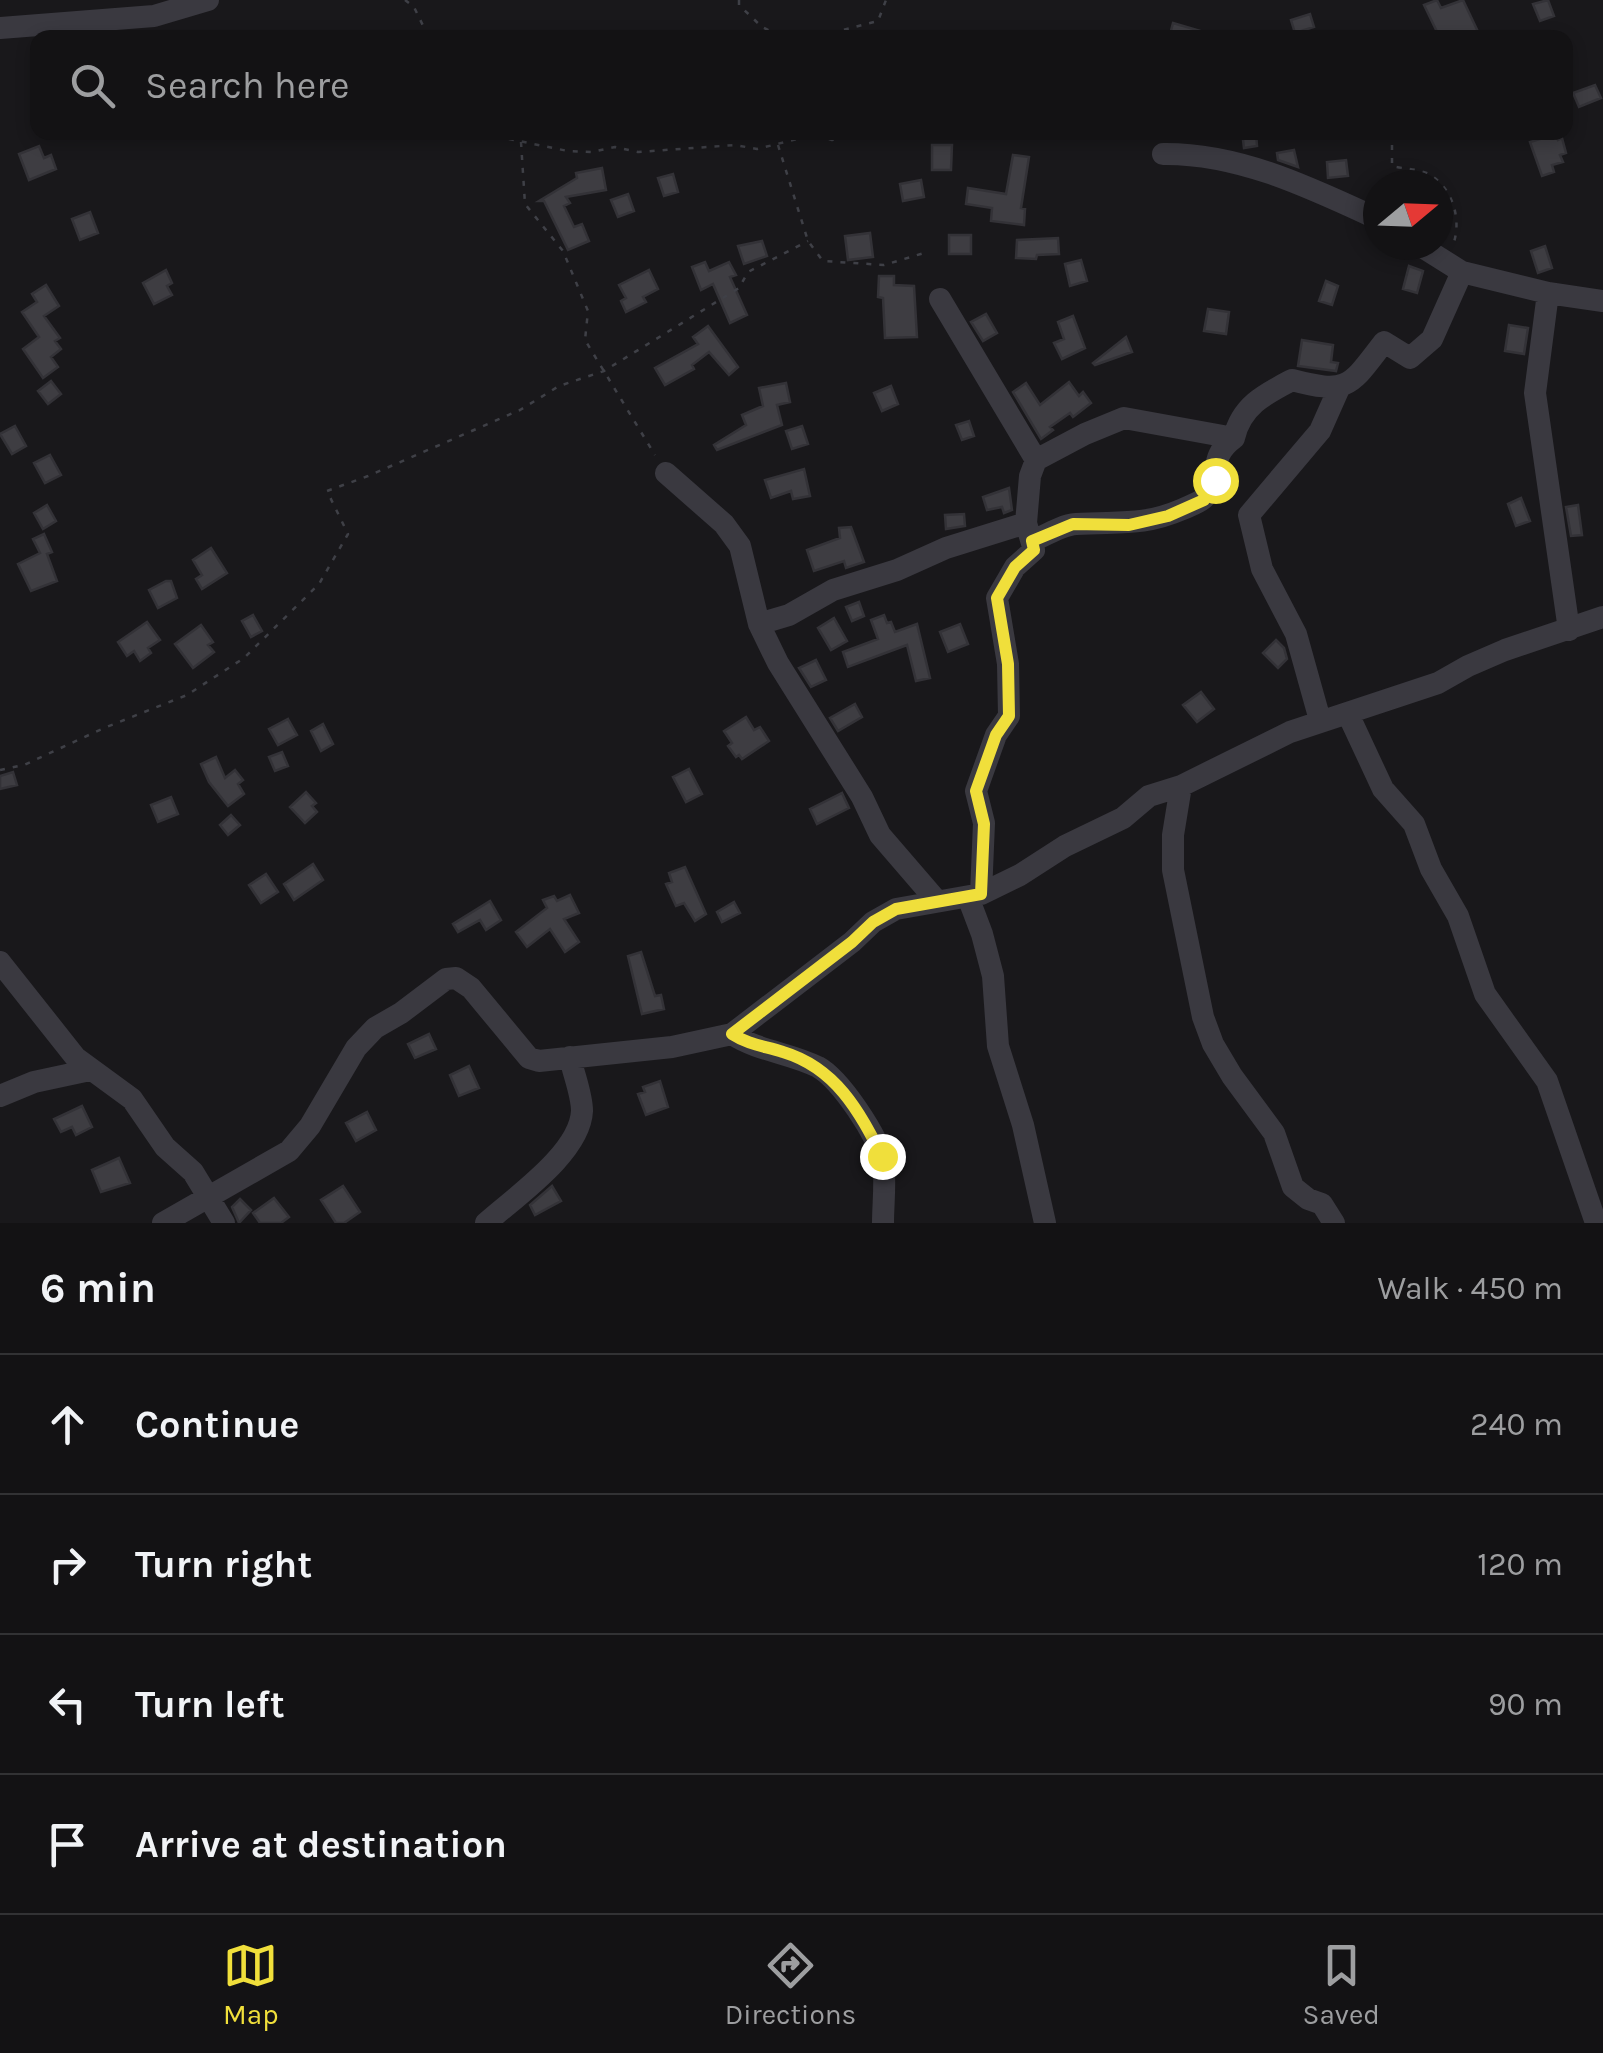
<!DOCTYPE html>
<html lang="en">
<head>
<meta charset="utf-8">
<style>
	body { margin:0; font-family:Karla,sans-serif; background:#202022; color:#f1f3f6 }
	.compass { position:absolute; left:1363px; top:170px; width:90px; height:90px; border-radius:50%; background:#131214; box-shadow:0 5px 15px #0003; rotate:71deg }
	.stop { position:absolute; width:30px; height:30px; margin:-22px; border:8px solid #f0df3b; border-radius:50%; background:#fff }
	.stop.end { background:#f0df3b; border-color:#fff; box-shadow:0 2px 10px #0008 }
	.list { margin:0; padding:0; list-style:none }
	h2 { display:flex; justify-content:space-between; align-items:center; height:130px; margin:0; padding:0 40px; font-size:42px }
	h2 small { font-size:32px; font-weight:400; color:#9d9ea0 }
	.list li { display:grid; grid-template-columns:65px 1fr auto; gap:30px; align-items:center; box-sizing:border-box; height:140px; padding:0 40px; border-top:2px solid #323234 }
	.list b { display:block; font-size:38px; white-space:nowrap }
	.list em { font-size:32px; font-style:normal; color:#9d9ea0 }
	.icon { flex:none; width:55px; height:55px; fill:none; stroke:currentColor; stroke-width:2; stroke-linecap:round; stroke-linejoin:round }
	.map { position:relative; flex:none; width:1603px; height:1223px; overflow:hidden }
	.search { position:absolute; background:#131214; box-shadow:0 5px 15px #0003; left:30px; right:30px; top:30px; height:110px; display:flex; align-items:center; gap:25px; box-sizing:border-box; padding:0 35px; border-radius:20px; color:#9d9ea0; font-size:38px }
	.sheet { height:690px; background:#131214 }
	nav { display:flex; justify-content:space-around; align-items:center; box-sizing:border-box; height:140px; border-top:2px solid #323234; background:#131214; font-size:28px; color:#9d9ea0 }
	nav a { display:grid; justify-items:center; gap:5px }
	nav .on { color:#f0df3b }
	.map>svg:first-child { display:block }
	.building { fill:#3e3d42; stroke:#333237; stroke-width:2.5 }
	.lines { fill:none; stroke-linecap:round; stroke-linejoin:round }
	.path { stroke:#3f4047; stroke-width:2.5; stroke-dasharray:5 8; stroke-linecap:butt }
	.minor { stroke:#3a3940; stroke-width:22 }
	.route { stroke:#f0df3b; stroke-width:12 }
</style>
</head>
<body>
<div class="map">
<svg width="1603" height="1223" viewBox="0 0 1603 1223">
	<rect width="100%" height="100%" fill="#19181b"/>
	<path class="building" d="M1437,0L1441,8L1463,0L1481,38H1440L1424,5Z
		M1548,0L1554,16L1540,21L1533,4Z
		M1310,14L1314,27L1295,33L1291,20Z
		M1173,23L1211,34L1210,38H1169Z
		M1595,85L1601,98L1579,107L1573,93Z
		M1242,132H1256L1257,146L1244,148Z
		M1556,134L1558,140L1562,138L1566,153L1560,155L1563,162L1552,165L1554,172L1542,176L1530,142Z
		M932,145H952L951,170H932Z
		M39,146L44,158L51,155L56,169L29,180L19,154Z
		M1294,150L1298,167L1278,160L1277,153Z
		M1013,155L1029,157L1021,208L1025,209L1024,225L991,221L992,208L966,204L968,188L1006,194Z
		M1346,160L1348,176L1328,178L1327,162Z
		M602,168L606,190L566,197L570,203L564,206L574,227L582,224L589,241L568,250L544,201H539L577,178L576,173Z
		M673,174L678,192L664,196L658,178Z
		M921,180L924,197L903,201L900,184Z
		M628,194L634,211L618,217L611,200Z
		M90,212L98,233L80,240L72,219Z
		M870,233L873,257L848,260L845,236Z
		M949,235H971V254H949Z
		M1058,238L1059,254L1037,255L1036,259L1016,258L1017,240Z
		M762,241L767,256L744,264L738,246Z
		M1545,246L1552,268L1538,273L1531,251Z
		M1081,260L1087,281L1070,286L1065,264Z
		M705,262L709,271L729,262L736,275L730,277L747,315L730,323L713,284L701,290L692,267Z
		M1409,266L1423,271L1417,293L1403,289Z
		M166,270L172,283L167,286L172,295L154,304L143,283Z
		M649,270L658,289L643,297L646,302L626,312L621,301L626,298L619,285Z
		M879,276H894V285L914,286L917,337L885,338L883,298L878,297Z
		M1326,281L1338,286L1332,305L1319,301Z
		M46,285L59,306L44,316L60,338L55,341L61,349L51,357L58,367L43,378L23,349L39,337L22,312L37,302L32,294Z
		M1208,309L1229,312L1226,334L1204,331Z
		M986,314L997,333L983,341L971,322Z
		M1073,316L1085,348L1062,359L1054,343L1064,339L1058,322Z
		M1509,325L1528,328L1524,354L1505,351Z
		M708,326L738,367L729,375L709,352L692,365L694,369L665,385L655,368L698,344L693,337Z
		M1126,337L1132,352L1095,365L1093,363Z
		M1302,340L1333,345L1331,362L1338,363L1336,371L1298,366Z
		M51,381L61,394L48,404L38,391Z
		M1069,382L1079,396L1083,392L1091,403L1073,417L1070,413L1050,427L1053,430L1041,439L1013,392L1026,383L1040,405Z
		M786,383L790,402L777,405L782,425L717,450L714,445L746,425L742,415L763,406L759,388Z
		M891,386L898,404L882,411L874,393Z
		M969,421L974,436L962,440L956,425Z
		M15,426L26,446L12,454L0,434Z
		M802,426L808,444L792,449L786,431Z
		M50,455L61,475L45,483L34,463Z
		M804,469L810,496L793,499L791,491L771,498L765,480Z
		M1009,488L1012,510L1004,513L1002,507L987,510L983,497Z
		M1521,498L1530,521L1516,526L1508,504Z
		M47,505L56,521L43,529L34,513Z
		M1578,505L1582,535L1571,536L1566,507Z
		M964,514L965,526L946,529L945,515Z
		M851,527L864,562L846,568L844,561L814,571L807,550L840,538L839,528Z
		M44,534L52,552L47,554L57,581L31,591L18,564L40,553L33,539Z
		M211,548L227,573L202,589L196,579L202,575L193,560Z
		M166,581H171L177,598L158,608L149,590Z
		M859,602L864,616L852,621L846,607Z
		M253,615L262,631L251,637L242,621Z
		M884,615L887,623L891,622L895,632L917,624L930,678L916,681L907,645L848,667L843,652L878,639L871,620Z
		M834,618L847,641L831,650L818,628Z
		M147,622L160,640L148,648L151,653L140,661L134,651L127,656L118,642Z
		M960,624L968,644L948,652L940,632Z
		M201,625L213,642L208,645L214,652L193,668L175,644Z
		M1276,640L1284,648L1287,659L1278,668L1263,653Z
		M816,660L826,680L811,687L799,668Z
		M1201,692L1214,709L1197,722L1183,705Z
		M855,704L862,717L838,731L830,718Z
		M746,717L754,730L760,727L769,741L742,759L739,755L736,757L728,746L732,743L724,731Z
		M288,719L297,735L278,745L269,729Z
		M323,724L333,744L321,751L311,731Z
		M282,752L288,766L275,771L269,757Z
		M216,757L225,778L235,770L243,780L238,784L244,794L228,806L209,782L201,764Z
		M689,769L702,794L686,802L673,777Z
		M13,772L17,785L0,789V776Z
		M306,792L316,803L312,806L317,812L305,823L290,807Z
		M842,793L849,808L817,824L810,809Z
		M171,797L178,814L158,822L151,805Z
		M231,815L240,825L228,835L220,825Z
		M313,864L323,880L294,900L284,884Z
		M685,867L706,914L695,921L684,903L676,906L666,884L672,882L669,873Z
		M266,874L278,892L261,903L249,885Z
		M570,895L579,913L564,919L579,942L565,952L550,929L527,947L516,932L547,908L543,900L554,896L557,901Z
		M490,901L501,920L486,930L480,920L458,932L453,924Z
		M734,902L740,913L722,922L717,912Z
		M641,952L655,996L661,995L664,1009L642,1014L628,956Z
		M429,1034L436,1049L415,1058L408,1044Z
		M469,1066L479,1088L459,1096L450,1075Z
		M660,1081L668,1107L646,1115L638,1094L645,1092L643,1087Z
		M82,1106L92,1127L76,1135L72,1127L61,1132L54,1119Z
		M367,1112L376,1130L356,1141L346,1123Z
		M119,1158L130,1183L101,1192L92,1170Z
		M343,1186L360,1212L344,1223H336L321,1200Z
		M552,1186L561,1201L535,1215L530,1205Z
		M274,1198L289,1217L281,1223H260L253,1213Z
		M240,1199L251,1210L239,1223L232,1207Z"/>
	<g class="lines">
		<path class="path" d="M405,0L414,7L429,38
			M739,0V5L762,27L784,38
			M834,38L843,30L878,21L886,0
			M498,132L509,139L568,151L592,152L615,147L638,152L735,145L757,149L813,135L832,140L866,132
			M897,132L915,135
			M1392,132V166C1403,169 1423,169 1432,176C1453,190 1461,219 1454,242
			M521,142L525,204L563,251L588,311L585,340L655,455
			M778,145L808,241L823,261L884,265L924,253
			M0,770L24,765L104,728L187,695L244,658L319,584L348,534L327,491L368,476L520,410L559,386L604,371L739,288L748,272L808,241"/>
		<path class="minor" d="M0,28L154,16L208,0
			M1163,154C1239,153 1311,188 1378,219
			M1419,245L1462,272L1548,293L1603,301
			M1548,293L1535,393L1569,630
			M940,299L1036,460L1085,434L1124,418L1234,438
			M666,473L724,524L740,546L759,624L778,663L862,797L880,835L936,900
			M1026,523L1030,476L1036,460
			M1033,541C1046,535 1062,525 1076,524C1119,521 1141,527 1183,509C1189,506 1199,503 1204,498C1224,478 1205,459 1234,438C1241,406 1265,394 1292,380C1349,395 1350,386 1384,342L1410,358L1432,339L1462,272
			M759,624L789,615L833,590L897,570L946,548L1026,523L1034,550L1015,567L997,598L1008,664L1009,716L996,735L976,791L984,823L981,894
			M1348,714L1383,789L1414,824L1431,869L1458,916L1485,994L1547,1081L1596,1223
			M1320,720L1296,634L1262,569L1249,515L1320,431L1340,386
			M1181,786L1173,835V870L1203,1017L1213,1044L1232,1076L1274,1133L1293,1187L1308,1199L1322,1204L1334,1223
			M968,897L982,934L993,976L998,1046L1023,1125L1045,1223
			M0,962L76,1058L132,1099L165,1147L193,1172L224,1223
			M732,1034C758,1051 790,1053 818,1067C840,1079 879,1137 883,1161C886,1181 883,1203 883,1223
			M0,1096L34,1082L90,1070
			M163,1223L289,1151L310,1126L356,1048L375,1028L401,1013L446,979L456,978L471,988L529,1058L539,1061L672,1047L732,1034L852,942L873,922L896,909L981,894L1020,875L1065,846L1123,818L1149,796L1181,786L1290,732L1438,683L1468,666L1505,650L1603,617
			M486,1223C515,1197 580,1153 582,1111C582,1094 573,1073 570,1057"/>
	</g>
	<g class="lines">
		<path class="route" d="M882,1156C859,1111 836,1068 783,1052C765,1046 749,1045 732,1034L852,942L873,922L896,909L981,894L984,824L976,791L996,735L1009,716L1008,664L997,598L1015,567L1034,550L1032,541L1073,524L1129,525L1168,516L1204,500L1215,480"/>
	</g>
</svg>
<svg class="compass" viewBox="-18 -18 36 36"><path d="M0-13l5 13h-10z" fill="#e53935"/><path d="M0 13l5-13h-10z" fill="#9d9ea0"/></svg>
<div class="stop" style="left:1215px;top:480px"></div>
<div class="stop end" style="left:882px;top:1156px"></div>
<div class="search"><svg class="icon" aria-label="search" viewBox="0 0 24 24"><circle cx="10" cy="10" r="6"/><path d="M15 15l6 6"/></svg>Search here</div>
</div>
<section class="sheet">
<h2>6 min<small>Walk · 450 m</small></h2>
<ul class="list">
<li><svg class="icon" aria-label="ahead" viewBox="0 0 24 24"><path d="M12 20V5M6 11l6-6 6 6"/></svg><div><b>Continue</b></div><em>240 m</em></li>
<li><svg class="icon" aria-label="right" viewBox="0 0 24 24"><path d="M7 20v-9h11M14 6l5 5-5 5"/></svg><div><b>Turn right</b></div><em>120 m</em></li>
<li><svg class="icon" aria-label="left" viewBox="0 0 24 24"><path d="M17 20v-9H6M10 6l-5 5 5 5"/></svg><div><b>Turn left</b></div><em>90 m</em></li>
<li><svg class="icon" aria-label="arrive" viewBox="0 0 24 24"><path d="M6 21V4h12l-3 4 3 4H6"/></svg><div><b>Arrive at destination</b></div></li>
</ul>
</section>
<nav>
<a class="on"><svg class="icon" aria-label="map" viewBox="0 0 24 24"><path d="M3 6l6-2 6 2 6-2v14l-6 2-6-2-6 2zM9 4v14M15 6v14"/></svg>Map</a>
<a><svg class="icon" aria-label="directions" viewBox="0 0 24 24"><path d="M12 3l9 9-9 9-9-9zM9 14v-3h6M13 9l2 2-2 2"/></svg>Directions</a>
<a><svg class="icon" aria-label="saved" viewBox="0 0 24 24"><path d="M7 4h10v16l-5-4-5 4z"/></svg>Saved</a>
</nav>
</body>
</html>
